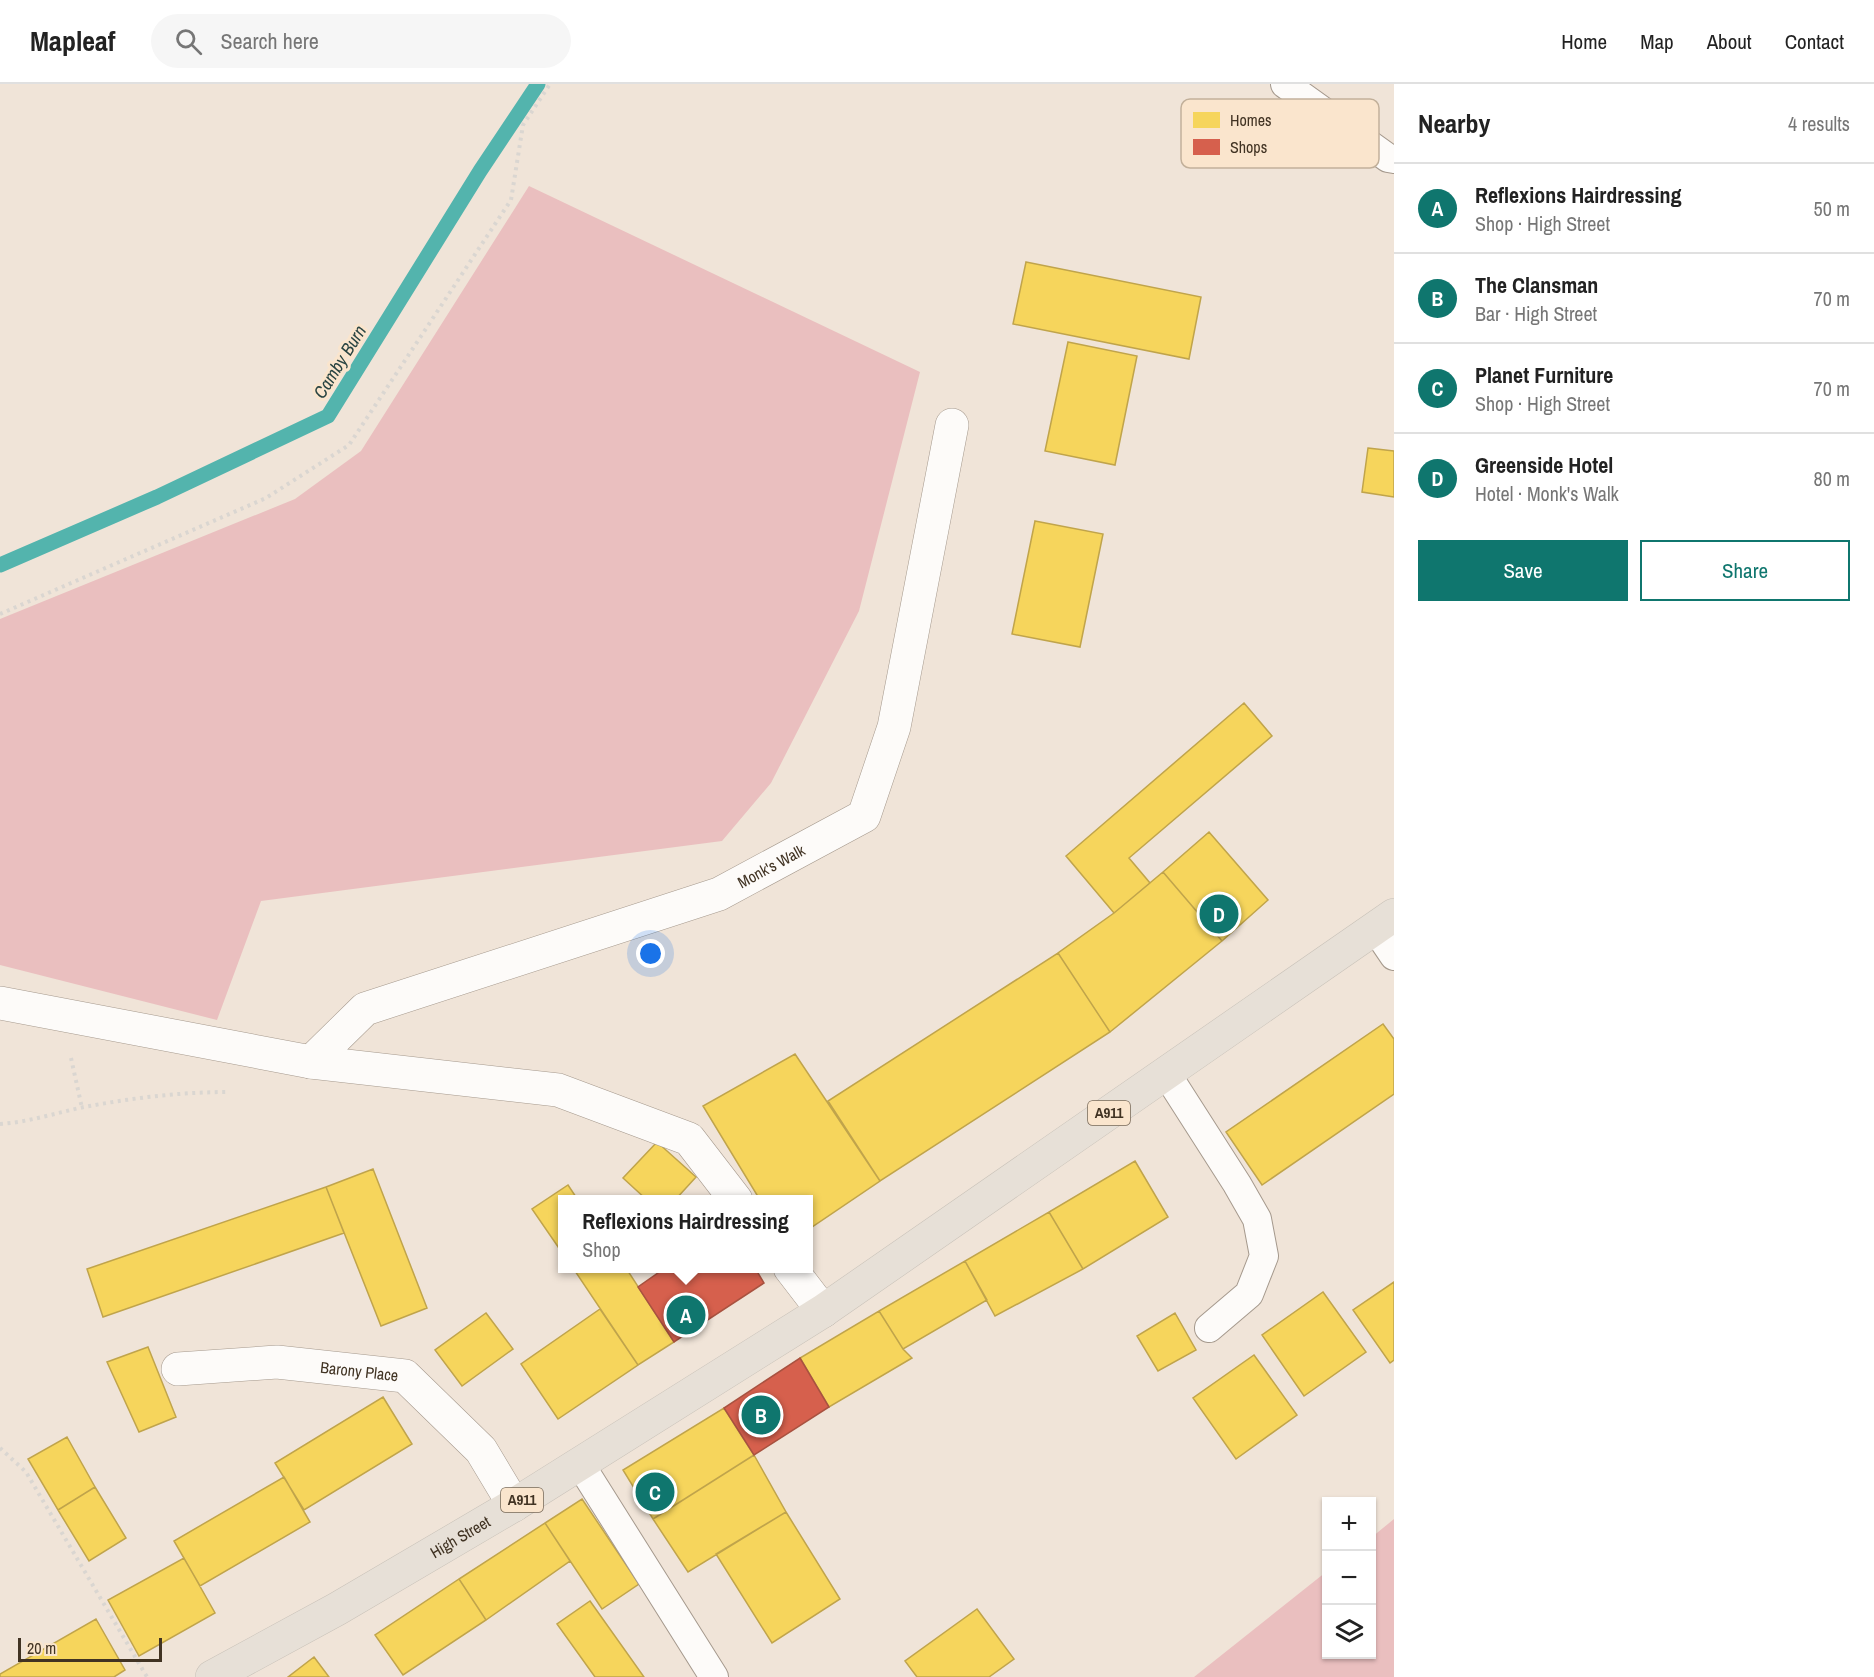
<!DOCTYPE html>
<html lang="en">
<head>
<meta charset="utf-8">
<style>
	body { margin:0; font-family:"Archivo Narrow",sans-serif; background:#f6f6f6; color:#222 }
	.controls { position:absolute; right:18px; bottom:18px; display:grid; overflow:hidden; border-radius:0px; box-shadow:0 2px 4px #0004 }
	.controls button { width:54px; height:54px; display:grid; place-items:center; padding:0; border:0; border-bottom:2px solid #e0e0e0; background:#fff; color:#222; font:30px sans-serif }
	.scale { position:absolute; left:18px; bottom:15px; width:144px; box-sizing:border-box; padding-left:6px; border:3px solid #413323; border-top:0; font-size:16px; line-height:21px; white-space:nowrap; color:#413323; -webkit-text-stroke:4px #fae5cd; paint-order:stroke }
	.you { position:absolute; left:651px; top:870px; width:21px; height:21px; margin:-15px; border:4px solid #fff; border-radius:50%; background:#1a73e8; box-shadow:0 0 0 9px #1a73e833 }
	.badge { display:grid; place-items:center; width:39px; height:39px; border-radius:50%; background:#0f766e; color:#fff; font-size:20px; font-weight:700 }
	.pin { position:absolute; translate:-50% -50%; border:3px solid #fff; box-shadow:0 2px 6px #0006 }
	.popup { position:absolute; left:558px; top:1111px; width:255px; height:78px; box-sizing:border-box; display:grid; place-content:center; border-radius:0px; background:#fff; filter:drop-shadow(0 2px 4px #0005); font-size:20px; white-space:nowrap; color:#767676 }
	.popup b { font-size:22px; color:#222 }
	.popup::after { content:''; position:absolute; left:50%; top:100%; margin-left:-12px; border:12px solid transparent; border-top-color:#fff }
	.list { margin:0; padding:0; list-style:none }
	h2 { display:flex; justify-content:space-between; align-items:center; height:78px; margin:0; padding:0 24px; font-size:26px }
	h2 small { font-size:20px; font-weight:400; color:#767676 }
	.list li { display:grid; grid-template-columns:39px 1fr auto; gap:18px; align-items:center; box-sizing:border-box; height:90px; padding:0 24px; border-top:2px solid #e0e0e0 }
	.list b { display:block; font-size:22px; white-space:nowrap }
	.list p { margin:0; font-size:20px; white-space:nowrap; color:#767676 }
	.list em { font-size:20px; font-style:normal; color:#767676 }
	.actions { display:flex; gap:12px; padding:18px 24px }
	.actions a { flex:1; padding:14px 0; border:2px solid #0f766e; border-radius:0px; text-align:center; font-size:21px; color:#0f766e }
	.actions .main { background:#0f766e; color:#fff }
	.icon { flex:none; width:33px; height:33px; fill:none; stroke:currentColor; stroke-width:2; stroke-linecap:round; stroke-linejoin:round }
	.map { position:relative; flex:none; width:1394px; height:1593px; overflow:hidden }
	header { display:flex; align-items:center; gap:36px; box-sizing:border-box; height:84px; padding:0 30px; background:#fff; border-bottom:2px solid #e0e0e0 }
	header strong { font-size:28px }
	nav { display:flex; gap:33px; margin-inline-start:auto; font-size:21px }
	.search { width:420px; height:54px; background:#f6f6f6; display:flex; align-items:center; gap:15px; box-sizing:border-box; padding:0 21px; border-radius:33px; color:#767676; font-size:22px }
	main { display:flex }
	aside { flex:1; background:#fff }
	.map>svg:first-child { display:block }
	.green { fill:#eabfbf }
	.homes { fill:#f6d55c; stroke:#c0a44b; stroke-width:1.5 }
	.shops { fill:#d6604d; stroke:#a95240; stroke-width:1.5 }
	.lines { fill:none; stroke-linecap:round; stroke-linejoin:round }
	.stream { stroke:#53b4ad; stroke-width:15 }
	.service-casing { stroke:#a5998d; stroke-width:30 }
	.minor-casing { stroke:#a5998d; stroke-width:34 }
	.primary-casing { stroke:#c8c1b8; stroke-width:34 }
	.path { stroke:#dad6d1; stroke-width:4; stroke-dasharray:3 4.5; stroke-linecap:butt }
	.service { stroke:#fdfbf9; stroke-width:28 }
	.minor { stroke:#fdfbf9; stroke-width:33 }
	.primary { stroke:#e7e0d7; stroke-width:33 }
	.labels { text-anchor:middle; stroke-width:6; stroke-linejoin:round; paint-order:stroke }
	.shield { fill:#fae5cd; stroke:#786856; stroke-width:1.5 }
	.shield-label { font-size:15px; font-weight:bold; fill:#413323 }
	.street-label { font-size:16px; fill:#413323; stroke:#fae5cd }
	.water-label { font-size:18px; font-style:italic; fill:#294442; stroke:#fae5cd }
	.key { fill:#fae5cd; stroke:#c2b09a; stroke-width:1.5 }
	.key-label { font-size:16px; fill:#413323 }
</style>
</head>
<body>
<header>
<strong>Mapleaf</strong>
<div class="search"><svg class="icon" aria-label="search" viewBox="0 0 24 24"><circle cx="10" cy="10" r="6"/><path d="M15 15l6 6"/></svg>Search here</div>
<nav><a>Home</a><a>Map</a><a>About</a><a>Contact</a></nav>
</header>
<main>
<div class="map">
<svg width="1394" height="1593" viewBox="0 0 1394 1593">
	<rect width="100%" height="100%" fill="#f0e4d8"/>
	<path class="green" d="M529,102L920,288L859,527L771,699L722,757L261,817L217,936L0,881V535L295,415L361,367Z
		M1394,1435V1593H1194L1326,1488V1570H1372V1453Z"/>
	<path class="homes" d="M1026,178L1201,213L1189,275L1013,240Z
		M1068,258L1137,272L1115,381L1045,367Z
		M1368,364L1394,367V413L1362,408Z
		M1035,437L1103,450L1080,563L1012,550Z
		M1244,619L1272,652L1129,774L1150,799L1114,829L1066,772Z
		M1209,748L1268,816L1222,857L1163,788Z
		M1163,788L1222,857L1110,948L1058,869L1114,829Z
		M1058,869L1110,948L880,1097L828,1017Z
		M1383,940L1394,955V1010L1262,1101L1226,1048Z
		M795,970L880,1097L809,1145V1116H760L703,1022Z
		M657,1058L696,1093L675,1116H647L623,1094Z
		M1135,1077L1168,1133L1083,1185L1049,1128Z
		M373,1085L427,1224L381,1242L326,1103Z
		M568,1101L578,1116H563V1170L532,1125Z
		M326,1103L344,1149L103,1233L87,1185Z
		M1049,1128L1083,1185L995,1232L965,1177Z
		M965,1177L987,1216L903,1265L879,1227Z
		M573,1184H626L674,1258L638,1281Z
		M1394,1198V1276L1390,1279L1353,1226Z
		M1323,1208L1366,1268L1304,1312L1262,1251Z
		M600,1225L638,1281L558,1335L521,1280Z
		M879,1227L903,1265L912,1274L829,1323L800,1274Z
		M486,1229L513,1265L462,1302L435,1266Z
		M1175,1229L1196,1266L1158,1287L1137,1252Z
		M148,1263L176,1333L139,1348L107,1278Z
		M1254,1271L1297,1331L1236,1375L1193,1314Z
		M383,1313L412,1360L304,1426L275,1379Z
		M724,1324L754,1371L653,1435L623,1386Z
		M67,1353L95,1403L58,1426L28,1375Z
		M754,1371L786,1428L688,1488L653,1435Z
		M284,1393L310,1438L200,1502L174,1457Z
		M95,1403L126,1454L89,1477L58,1426Z
		M582,1415L639,1500L602,1525L545,1439Z
		M786,1428L840,1515L772,1559L716,1470Z
		M545,1439L570,1477L486,1536L459,1495Z
		M184,1474L215,1529L139,1572L108,1516Z
		M459,1495L486,1536L403,1591L375,1551Z
		M590,1517L644,1593H595L557,1540Z
		M977,1525L1014,1575L989,1593H917L905,1577Z
		M96,1535L125,1586L114,1593H0V1590Z
		M314,1573L329,1593H288Z"/>
	<path class="shops" d="M665,1184H755L764,1199L674,1258L638,1203Z
		M800,1274L829,1323L754,1371L724,1324Z"/>
	<g class="lines">
		<path class="stream" d="M0,481L157,413L328,332L480,87L538,0"/>
		<g class="service-casing">
			<path id="service" d="M1285,0L1388,74L1394,75
				M1375,844L1394,872
				M1166,989L1237,1100L1257,1135L1264,1172L1249,1210L1209,1244
				M580,1380L714,1593"/>
		</g>
		<g class="minor-casing">
			<g id="minor">
				<path d="M0,919L311,978L558,1006L689,1055L736,1116"/>
				<path id="s1" d="M311,978L365,925L719,810L864,732L894,643L952,341"/>
				<path d="M790,1184L823,1227"/>
				<path id="s2" d="M178,1285L277,1278L405,1292L481,1366L514,1421"/>
			</g>
		</g>
		<g class="primary-casing">
			<g id="primary">
				<path id="s3" d="M212,1593L337,1525L514,1421L823,1227L1394,831"/>
			</g>
		</g>
		<path class="path" d="M0,530L266,414L349,361L511,116L523,41L550,0
			M71,974L82,1024
			M0,1040C32,1038 64,1026 95,1021C140,1013 184,1008 229,1008
			M0,1364L26,1388L147,1593"/>
		<use href="#service" class="service"/>
		<use href="#minor" class="minor"/>
		<use href="#primary" class="primary"/>
	</g>
	<g class="labels">
		<g class="shield">
			<rect x="1088" y="1017" width="42" height="24" rx="4.5"/>
			<rect x="501" y="1404" width="42" height="24" rx="4.5"/>
		</g>
		<g class="shield-label">
			<text x="1109" y="1034">A911</text>
			<text x="522" y="1421">A911</text>
		</g>
		<g class="street-label">
			<text dy="6" stroke="none"><textPath href="#s1" startOffset="507">Monk's Walk</textPath></text>
			<text dy="6" stroke="none"><textPath href="#s2" startOffset="182">Barony Place</textPath></text>
			<text dy="6" stroke="none"><textPath href="#s3" startOffset="285">High Street</textPath></text>
		</g>
		<g class="water-label">
			<text transform="translate(340 278) rotate(-58)" y="6">Camby Burn</text>
		</g>
	</g>
	<rect x="1181" y="15" width="198" height="69" rx="9" class="key"/>
	<rect x="1193" y="28" width="27" height="16" fill="#f6d55c"/>
	<rect x="1193" y="55" width="27" height="16" fill="#d6604d"/>
	<g class="key-label">
		<text x="1230" y="42">Homes</text>
		<text x="1230" y="69">Shops</text>
	</g>
</svg>
<div class="controls">
<button>+</button>
<button>−</button>
<button><svg class="icon" aria-label="layers" viewBox="0 0 24 24"><path d="M12 4l9 5-9 5-9-5zM3 14l9 5 9-5"/></svg></button>
</div>
<div class="scale">20 m</div>
<div class="you"></div>
<div class="pin badge" style="left:686px;top:1231px">A</div>
<div class="popup"><b>Reflexions Hairdressing</b>Shop</div>
<div class="pin badge" style="left:761px;top:1331px">B</div>
<div class="pin badge" style="left:655px;top:1408px">C</div>
<div class="pin badge" style="left:1219px;top:830px">D</div>
</div>
<aside>
<h2>Nearby<small>4 results</small></h2>
<ul class="list">
<li><span class="badge">A</span><div><b>Reflexions Hairdressing</b><p>Shop · High Street</p></div><em>50 m</em></li>
<li><span class="badge">B</span><div><b>The Clansman</b><p>Bar · High Street</p></div><em>70 m</em></li>
<li><span class="badge">C</span><div><b>Planet Furniture</b><p>Shop · High Street</p></div><em>70 m</em></li>
<li><span class="badge">D</span><div><b>Greenside Hotel</b><p>Hotel · Monk's Walk</p></div><em>80 m</em></li>
</ul>
<div class="actions"><a class="main">Save</a><a>Share</a></div>
</aside>
</main>
</body>
</html>
